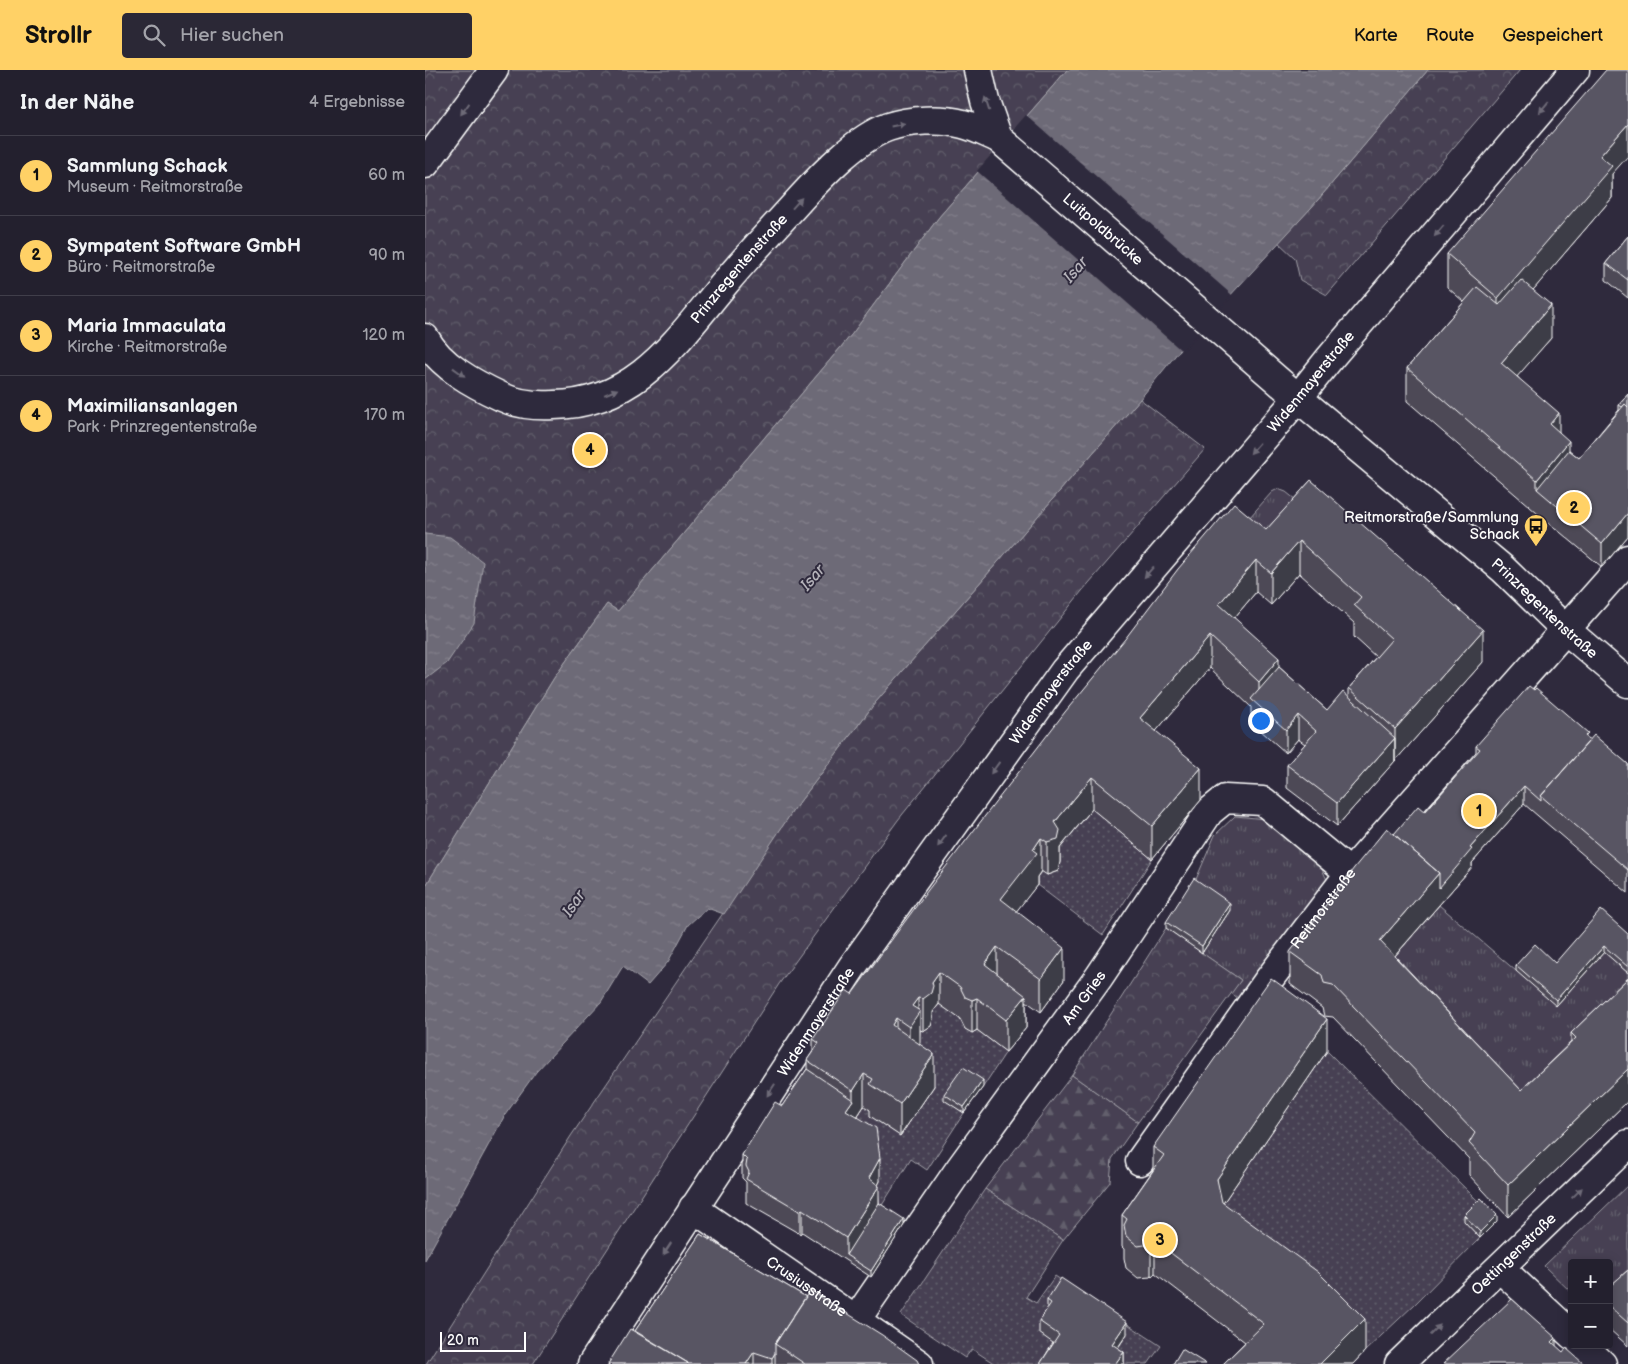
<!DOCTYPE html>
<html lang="de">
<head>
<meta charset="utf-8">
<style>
	body { margin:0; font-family:"Balsamiq Sans",sans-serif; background:#2b2836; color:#f1f3f6 }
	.controls { position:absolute; right:15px; bottom:15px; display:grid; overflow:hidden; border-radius:5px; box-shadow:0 2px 12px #0003 }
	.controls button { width:45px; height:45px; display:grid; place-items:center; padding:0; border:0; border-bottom:1px solid #403e4a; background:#23202e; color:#f1f3f6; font:25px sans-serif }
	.scale { position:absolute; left:15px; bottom:12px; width:86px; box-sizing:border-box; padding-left:5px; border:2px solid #fff; border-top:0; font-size:14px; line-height:18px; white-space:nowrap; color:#fff; -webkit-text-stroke:4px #2f2a3d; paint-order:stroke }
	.you { position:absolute; left:835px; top:650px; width:18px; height:18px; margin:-12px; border:4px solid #fff; border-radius:50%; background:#1a73e8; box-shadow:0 0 0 8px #1a73e833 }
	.badge { display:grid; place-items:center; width:32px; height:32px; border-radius:50%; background:#ffd166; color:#111; font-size:16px; font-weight:700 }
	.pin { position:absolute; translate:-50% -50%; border:2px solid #fff; box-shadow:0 1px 5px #0006 }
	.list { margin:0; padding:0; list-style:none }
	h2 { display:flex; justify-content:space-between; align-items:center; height:65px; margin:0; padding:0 20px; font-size:21px }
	h2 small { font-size:16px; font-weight:400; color:#a3a3aa }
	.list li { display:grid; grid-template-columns:32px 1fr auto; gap:15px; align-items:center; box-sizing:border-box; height:80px; padding:0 20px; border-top:1px solid #403e4a }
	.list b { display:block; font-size:19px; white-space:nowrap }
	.list p { margin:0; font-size:16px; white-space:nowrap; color:#a3a3aa }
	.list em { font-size:16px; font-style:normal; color:#a3a3aa }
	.icon { flex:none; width:28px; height:28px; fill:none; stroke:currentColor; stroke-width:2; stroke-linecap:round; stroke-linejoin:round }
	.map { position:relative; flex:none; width:1203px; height:1294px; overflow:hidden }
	header { display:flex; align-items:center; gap:30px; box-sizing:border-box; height:70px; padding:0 25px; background:#ffd166; color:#111 }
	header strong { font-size:24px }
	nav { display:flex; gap:28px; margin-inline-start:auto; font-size:18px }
	.search { width:350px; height:45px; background:#2b2836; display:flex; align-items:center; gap:12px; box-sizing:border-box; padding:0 18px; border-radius:5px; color:#a3a3aa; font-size:19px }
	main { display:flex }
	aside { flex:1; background:#23202e }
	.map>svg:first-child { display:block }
	.grass { fill:url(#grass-tufts); stroke:#a2a0a8 }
	.forest { fill:url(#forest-firs); stroke:#a2a0a8 }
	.park { fill:url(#park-crowns); stroke:#a2a0a8 }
	.garden { fill:url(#garden-dots); stroke:#a2a0a8 }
	.water { fill:url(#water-ripples); stroke:#a7a6ad }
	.pier { fill:#2f2a3d }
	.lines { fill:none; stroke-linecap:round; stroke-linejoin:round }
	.street-casing { stroke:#fff; stroke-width:31 }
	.secondary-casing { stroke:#fff; stroke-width:31 }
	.street { stroke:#2f2a3d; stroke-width:28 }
	.secondary { stroke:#2f2a3d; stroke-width:28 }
	.wall { fill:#4d4956; stroke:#fff; fill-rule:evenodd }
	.shaded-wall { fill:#3e3c46; stroke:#fff }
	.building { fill:#595564; stroke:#fff }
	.oneway { fill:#6d6a77 }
	.labels { text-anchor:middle; stroke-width:4; stroke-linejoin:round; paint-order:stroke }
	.street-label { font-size:15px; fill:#fff; stroke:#2f2a3d }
	.poi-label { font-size:15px; fill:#fff; stroke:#2f2a3d; text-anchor:end }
	.water-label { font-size:16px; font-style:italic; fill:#b6b4bb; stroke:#2f2a3d }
</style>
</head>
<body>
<header>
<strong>Strollr</strong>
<div class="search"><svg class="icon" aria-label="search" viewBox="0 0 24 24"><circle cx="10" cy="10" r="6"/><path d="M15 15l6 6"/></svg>Hier suchen</div>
<nav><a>Karte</a><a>Route</a><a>Gespeichert</a></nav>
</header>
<main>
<aside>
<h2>In der Nähe<small>4 Ergebnisse</small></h2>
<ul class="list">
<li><span class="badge">1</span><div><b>Sammlung Schack</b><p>Museum · Reitmorstraße</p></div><em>60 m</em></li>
<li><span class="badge">2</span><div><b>Sympatent Software GmbH</b><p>Büro · Reitmorstraße</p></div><em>90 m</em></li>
<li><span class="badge">3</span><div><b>Maria Immaculata</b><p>Kirche · Reitmorstraße</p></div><em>120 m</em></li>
<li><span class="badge">4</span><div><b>Maximiliansanlagen</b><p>Park · Prinzregentenstraße</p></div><em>170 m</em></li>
</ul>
</aside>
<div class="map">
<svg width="1203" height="1294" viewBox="0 0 1203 1294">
	<defs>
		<pattern id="grass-tufts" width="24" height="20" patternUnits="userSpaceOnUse" patternTransform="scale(1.25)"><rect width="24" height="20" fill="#464152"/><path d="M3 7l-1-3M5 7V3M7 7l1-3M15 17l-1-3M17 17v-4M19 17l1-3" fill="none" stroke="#625e6c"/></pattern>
		<pattern id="forest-firs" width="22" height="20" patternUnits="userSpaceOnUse" patternTransform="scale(1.25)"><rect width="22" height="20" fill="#464152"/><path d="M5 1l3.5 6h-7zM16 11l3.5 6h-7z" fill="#625e6c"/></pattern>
		<pattern id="park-crowns" width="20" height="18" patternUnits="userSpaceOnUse" patternTransform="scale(1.25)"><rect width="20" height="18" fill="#464152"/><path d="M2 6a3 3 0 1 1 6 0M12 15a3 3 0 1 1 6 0" fill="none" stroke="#625e6c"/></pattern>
		<pattern id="garden-dots" width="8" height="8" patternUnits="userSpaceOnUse" patternTransform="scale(1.25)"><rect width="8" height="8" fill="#464152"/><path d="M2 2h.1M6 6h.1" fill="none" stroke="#625e6c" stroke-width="1.8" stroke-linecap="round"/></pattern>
		<pattern id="water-ripples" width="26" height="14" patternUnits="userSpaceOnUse" patternTransform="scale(1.25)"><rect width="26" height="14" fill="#6d6a77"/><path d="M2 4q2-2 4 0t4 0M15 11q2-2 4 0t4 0" fill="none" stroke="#83808b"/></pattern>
	</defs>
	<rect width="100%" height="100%" fill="#2f2a3d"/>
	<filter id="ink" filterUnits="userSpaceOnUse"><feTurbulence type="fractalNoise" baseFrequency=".02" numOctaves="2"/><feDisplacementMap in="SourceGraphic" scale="10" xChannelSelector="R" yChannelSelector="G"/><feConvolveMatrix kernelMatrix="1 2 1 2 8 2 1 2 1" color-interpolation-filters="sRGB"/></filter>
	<g filter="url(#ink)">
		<path class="grass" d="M853,419L861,422L886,442L841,492L809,465L847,422Z
			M810,746L841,749L893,791L905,816L817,931L806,923L816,910L777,883L805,840L769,814L790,765Z
			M1014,835L1091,901L1179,882L1203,903V941L1096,1052L955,903Z
			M1203,1115V1223L1184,1240V1193H1147V1223L1119,1196Z"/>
		<path class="forest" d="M647,1005L713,1052L687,1089L685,1112L638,1170L560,1119Z"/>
		<path class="park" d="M0,0H642L514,147L427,264L193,541L182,534L129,608L0,817Z
			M1003,0H1095L902,225L875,210L870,188L853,172L886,138Z
			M715,329L780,379L657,521L473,750L354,914L108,1294H1L146,1066L367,742L450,633Z
			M741,858L816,910L713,1052L647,1005Z"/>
		<path class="garden" d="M667,739L727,789L678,865L608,812Z
			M514,934L535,949L540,959L547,962L552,960L581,982L558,1017L538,1003L520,1030L539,1043L502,1100L486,1089L454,1140L428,1053L439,1036L448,1042L445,1046L475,1066L509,1016L487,968Z
			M902,981L1056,1134L1039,1151L1055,1168L990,1234L940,1281L792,1142Z
			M560,1119L638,1170L601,1227L611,1233L630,1206L736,1276L723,1294H570L547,1279L540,1288L476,1245Z"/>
		<path class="water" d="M642,0H1003L886,138L754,281L715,329L450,633L367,742L299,844L282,838L263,855L243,892L223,915L198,896L176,932L111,1002L80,1045L0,1190V817L129,608L182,534L193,541L427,264L514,147Z
			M0,464L25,467L58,492L49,553L22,593L0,610Z"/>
		<path class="pier" d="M601,45L807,225L757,281L552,101Z"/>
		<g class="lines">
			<g class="street-casing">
				<g id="street">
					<path id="s1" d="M715,1091L842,912L925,803L1203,489"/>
					<path id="s2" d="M268,1138L494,1294"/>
					<path d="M1075,1198L1147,1265"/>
					<path id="s3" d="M431,1250L536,1097L674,907L784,742L800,729L838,731L925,803"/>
					<path d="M1157,1275L1177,1294"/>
				</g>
			</g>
			<g class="secondary-casing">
				<g id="secondary">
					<path d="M553,0L560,31L573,68"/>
					<path d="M0,94L69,0"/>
					<path id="s4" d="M0,268C15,296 49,314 77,327C92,334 112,336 129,335C212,334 252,270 300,213C324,184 351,156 376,128C398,104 432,68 463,57C484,50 516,48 538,54C550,57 561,63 573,68L873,328L1078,499L1141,560L1203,613"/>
					<path id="s5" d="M167,1294L427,897L640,600L873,328L905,288L1150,0"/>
					<path id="s6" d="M974,1294L1203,1074"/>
				</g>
			</g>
			<use href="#street" class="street"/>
			<use href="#secondary" class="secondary"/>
		</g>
		<path class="wall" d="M1187,104V128L1108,220L1126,268L1092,306L1134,362L1144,380L1154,388L1194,340V335L1203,324V466L1177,497L1112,443L982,331V298L1039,232L1022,217V184Z
			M1203,166V228L1181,210V193Z
			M886,410L1058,592L912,756L862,718V695L880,674L873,669L861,683L826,652V637L785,598L731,661L776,730L727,789L667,739L635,778V792L633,801L622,805L616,801L612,807V815L591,841L639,910L616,942L601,931V958L581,982L552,960L547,963L540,959L535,949L514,934L508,942V949L506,956L498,961L495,960L494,974L509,1016L475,1066L445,1046V1040L439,1036L432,1047L455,1111L453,1115L454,1133L479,1155L446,1207L377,1162L375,1164L321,1133V1112L317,1108V1085L357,1036L382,999V990L388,981V969L427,924ZM874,503L929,553V567L951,587L924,618V627L902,640L854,597L809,548L831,522L846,535Z
			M1163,668L1203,694V823L1099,734L1047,793V797L970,886L1096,1020L1146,972V963L1203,908V1031L1083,1147L1044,1105V1089L908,947L899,946L897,938L865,914V882L969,764L1000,742L1051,682V676Z
			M805,840L777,883L741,858V852Z
			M1203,864V903L1179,882L1131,936L1091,901V895L1130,893Z
			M902,981L798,1133L940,1281L928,1294H798L820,1272L730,1203L726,1207L713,1208L701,1198L699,1188V1179L697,1177V1145L728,1100V1077Z
			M558,1017L539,1043L519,1030V1024Z
			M1039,1145L1072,1151L1055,1168L1039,1151Z
			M275,1164L494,1294H183L210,1261Z
			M1203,1200V1276L1184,1259V1217Z
			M622,1230L702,1264L693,1278L699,1282V1294H615L628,1273L614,1263V1251L622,1239Z"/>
		<path class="shaded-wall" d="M1203,54V86L1187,104V128L1073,261V228L1175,86Z
			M1126,235V268L1076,325V293Z
			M1134,343V375L1125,354Z
			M1144,371V403L1112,419V410Z
			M1203,443V466L1177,497V474Z
			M874,471V503L846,535V503Z
			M831,490V522L794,566V534Z
			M1058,560V592L970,691V659Z
			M785,566V598L715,680V648Z
			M854,588V621L834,636V612Z
			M873,645V669L861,683V660Z
			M970,668V691L912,756V733Z
			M776,698V730L727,789V756Z
			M667,707V739L635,778V792L633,801L622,805V772L630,752Z
			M1099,716V734L1047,793V797L955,903V871L1014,803L1045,778Z
			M616,768V801L612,807V815L576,861V829L608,780Z
			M805,833V840L777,883V876Z
			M1179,876V882L1131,936V930Z
			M572,877V909L560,894Z
			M639,878V910L616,942V909Z
			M514,902V934L508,942V949L506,956L498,961V929L507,912Z
			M601,926V958L581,982V950Z
			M493,928V943L495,941V973L484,989V957L487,936Z
			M552,928V960L547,963V930Z
			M471,948V981L467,955Z
			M902,949V981L792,1142V1109Z
			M509,984V1016L475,1066V1034Z
			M1203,999V1031L1083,1147V1115Z
			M439,1004V1036L428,1053L421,1040L428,1030V1021Z
			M558,1010V1017L539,1043V1037Z
			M455,1088V1111L444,1132V1108Z
			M454,1116V1140L421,1185V1168Z
			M377,1139V1162L375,1164V1141Z
			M1072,1145V1151L1055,1168V1162Z
			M479,1149V1155L446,1207V1201Z
			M730,1171V1203L726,1207V1174Z
			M940,1249V1281L928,1294H895Z
			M702,1252V1264L687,1286V1274Z
			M1131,1268V1294L1127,1272Z
			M329,1282V1294H321Z
			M699,1282V1294H690Z
			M350,1283V1294H347V1288Z"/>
		<path class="building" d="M1181,0H1203V54L1175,86L1187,96L1073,228L1022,184Z
			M1203,166V210L1181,193Z
			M1096,210L1126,235L1076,293L1134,343L1125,354L1144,371L1112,410L982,298L1052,217L1074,235Z
			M1203,324V337L1200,334L1197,337L1194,335Z
			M1200,334L1203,337V443L1177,474L1112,419L1144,380L1154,388Z
			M886,410L1058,560L970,659L924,618L967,569L929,535L936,527L874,471L846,503L831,490L794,534L854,588L834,612L785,566L715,648L776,698L727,756L667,707L630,752L635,760L633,769L622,772L616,768L608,780L612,783L576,829L639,878L616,909L572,877L560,894L601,926L581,950L552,928L547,930L540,927L535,917L514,902L507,912L508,916L506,923L498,929L493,928L487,936L495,941L484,957L471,948L467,955L509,984L475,1034L445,1014L448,1009L439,1004L428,1021L382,990L394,973L388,969L421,920L427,924L503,820L640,642L700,569L753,499L809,433L841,460Z
			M854,597L902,640L918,621L970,668L912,733L862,695L891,661L873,645L861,660L826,629Z
			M1104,616L1109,620L1111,618L1163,663L1160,666L1165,670L1116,726V731L1099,716L1045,778L1047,779L1014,818V803L969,764L993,736L1000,742L1055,679L1051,676Z
			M1169,665L1203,694V800L1116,726Z
			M962,758L1014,803L955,871L1096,1020L1151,968L1146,963L1203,908V999L1083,1115L1044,1073L1050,1063L908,915L899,913L897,905L865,882L929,798Z
			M769,808L805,833L777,876L741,852Z
			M1176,840L1203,864V897L1179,876L1131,930L1091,895L1110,874L1130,893Z
			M846,908L902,949L792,1109L797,1132L893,1202L940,1249L895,1294H798L839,1254L730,1171L726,1174L713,1176L701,1166L699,1155L702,1149L697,1145L739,1085L728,1077Z
			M538,997L558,1010L539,1037L519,1024Z
			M382,999L428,1030L421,1040L451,1058L455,1088L444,1108L454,1116L421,1168L377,1139L375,1141L321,1109L324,1102L321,1096L322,1090L317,1085L350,1032L357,1036Z
			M1056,1128L1072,1145L1055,1162L1039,1145Z
			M454,1133L479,1149L446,1201L421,1185Z
			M275,1164L381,1227L350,1274V1283L347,1288L329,1282L321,1294H263V1293L210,1261Z
			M1203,1200V1253L1184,1236V1217Z
			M636,1208L702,1252L687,1274L699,1282L690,1294H615L634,1265L614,1251L626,1233L622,1230Z
			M385,1220L457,1265L492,1290L494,1294H380L350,1274Z
			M1087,1229L1131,1268L1127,1272L1138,1282L1141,1278L1159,1294H1018Z
			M205,1259L263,1293L262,1294H183Z
			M757,1279L781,1294H748Z"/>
		<defs><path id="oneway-solid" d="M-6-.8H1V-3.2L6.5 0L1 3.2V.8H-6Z" transform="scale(1.25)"/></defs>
		<g class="oneway">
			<use href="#oneway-solid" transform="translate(562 34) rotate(-108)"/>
			<use href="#oneway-solid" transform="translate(1119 37) rotate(130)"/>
			<use href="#oneway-solid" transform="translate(40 39) rotate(126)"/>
			<use href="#oneway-solid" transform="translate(473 55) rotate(-12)"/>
			<use href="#oneway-solid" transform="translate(372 133) rotate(-48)"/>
			<use href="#oneway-solid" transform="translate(1014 161) rotate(130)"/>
			<use href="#oneway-solid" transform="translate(34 302) rotate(36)"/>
			<use href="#oneway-solid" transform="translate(186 322) rotate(-23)"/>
			<use href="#oneway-solid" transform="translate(830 378) rotate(131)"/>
			<use href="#oneway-solid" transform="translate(724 502) rotate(131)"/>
			<use href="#oneway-solid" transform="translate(570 698) rotate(126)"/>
			<use href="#oneway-solid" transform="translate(517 771) rotate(126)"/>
			<use href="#oneway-solid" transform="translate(346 1020) rotate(123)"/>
			<use href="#oneway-solid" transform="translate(1152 1123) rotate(-44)"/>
			<use href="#oneway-solid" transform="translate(242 1179) rotate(123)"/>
			<use href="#oneway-solid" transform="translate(1010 1260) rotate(-44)"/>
		</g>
	</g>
	<defs>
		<g id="bus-pin" transform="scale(1.25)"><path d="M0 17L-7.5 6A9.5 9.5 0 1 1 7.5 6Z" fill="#ffd166" stroke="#2f2a3d"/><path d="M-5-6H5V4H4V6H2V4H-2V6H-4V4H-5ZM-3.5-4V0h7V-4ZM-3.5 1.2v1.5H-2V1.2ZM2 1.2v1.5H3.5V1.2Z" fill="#111"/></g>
	</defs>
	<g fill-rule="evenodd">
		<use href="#bus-pin" x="1111" y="456"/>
	</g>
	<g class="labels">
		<g class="street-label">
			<text dy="5" stroke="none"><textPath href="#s4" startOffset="850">Luitpoldbrücke</textPath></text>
			<text dy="5" stroke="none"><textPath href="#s4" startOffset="390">Prinzregentenstraße</textPath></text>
			<text dy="5" stroke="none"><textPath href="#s5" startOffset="1219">Widenmayerstraße</textPath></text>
			<text dy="5" stroke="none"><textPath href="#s4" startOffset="1432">Prinzregentenstraße</textPath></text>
			<text dy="5" stroke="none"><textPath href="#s5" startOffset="814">Widenmayerstraße</textPath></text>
			<text dy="5" stroke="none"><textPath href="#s1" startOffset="312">Reitmorstraße</textPath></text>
			<text dy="5" stroke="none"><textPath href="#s3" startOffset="395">Am Gries</textPath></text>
			<text dy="5" stroke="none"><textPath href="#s5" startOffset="409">Widenmayerstraße</textPath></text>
			<text dy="5" stroke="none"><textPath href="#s6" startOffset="159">Oettingenstraße</textPath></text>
			<text dy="5" stroke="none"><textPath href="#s2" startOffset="138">Crusiusstraße</textPath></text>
		</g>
		<g class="poi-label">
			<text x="1094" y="452">Reitmorstraße/Sammlung<tspan x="1094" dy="17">Schack</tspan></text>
		</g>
		<g class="water-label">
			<text transform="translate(650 199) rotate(-49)" y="6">Isar</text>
			<text transform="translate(387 507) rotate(-49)" y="6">Isar</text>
			<text transform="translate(148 833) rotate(-56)" y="6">Isar</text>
		</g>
	</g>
</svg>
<div class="controls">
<button>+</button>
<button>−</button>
</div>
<div class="scale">20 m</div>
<div class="you"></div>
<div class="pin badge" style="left:1054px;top:741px">1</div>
<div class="pin badge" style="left:1149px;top:438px">2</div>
<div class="pin badge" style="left:735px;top:1170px">3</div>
<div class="pin badge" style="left:165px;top:380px">4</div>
</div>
</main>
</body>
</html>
